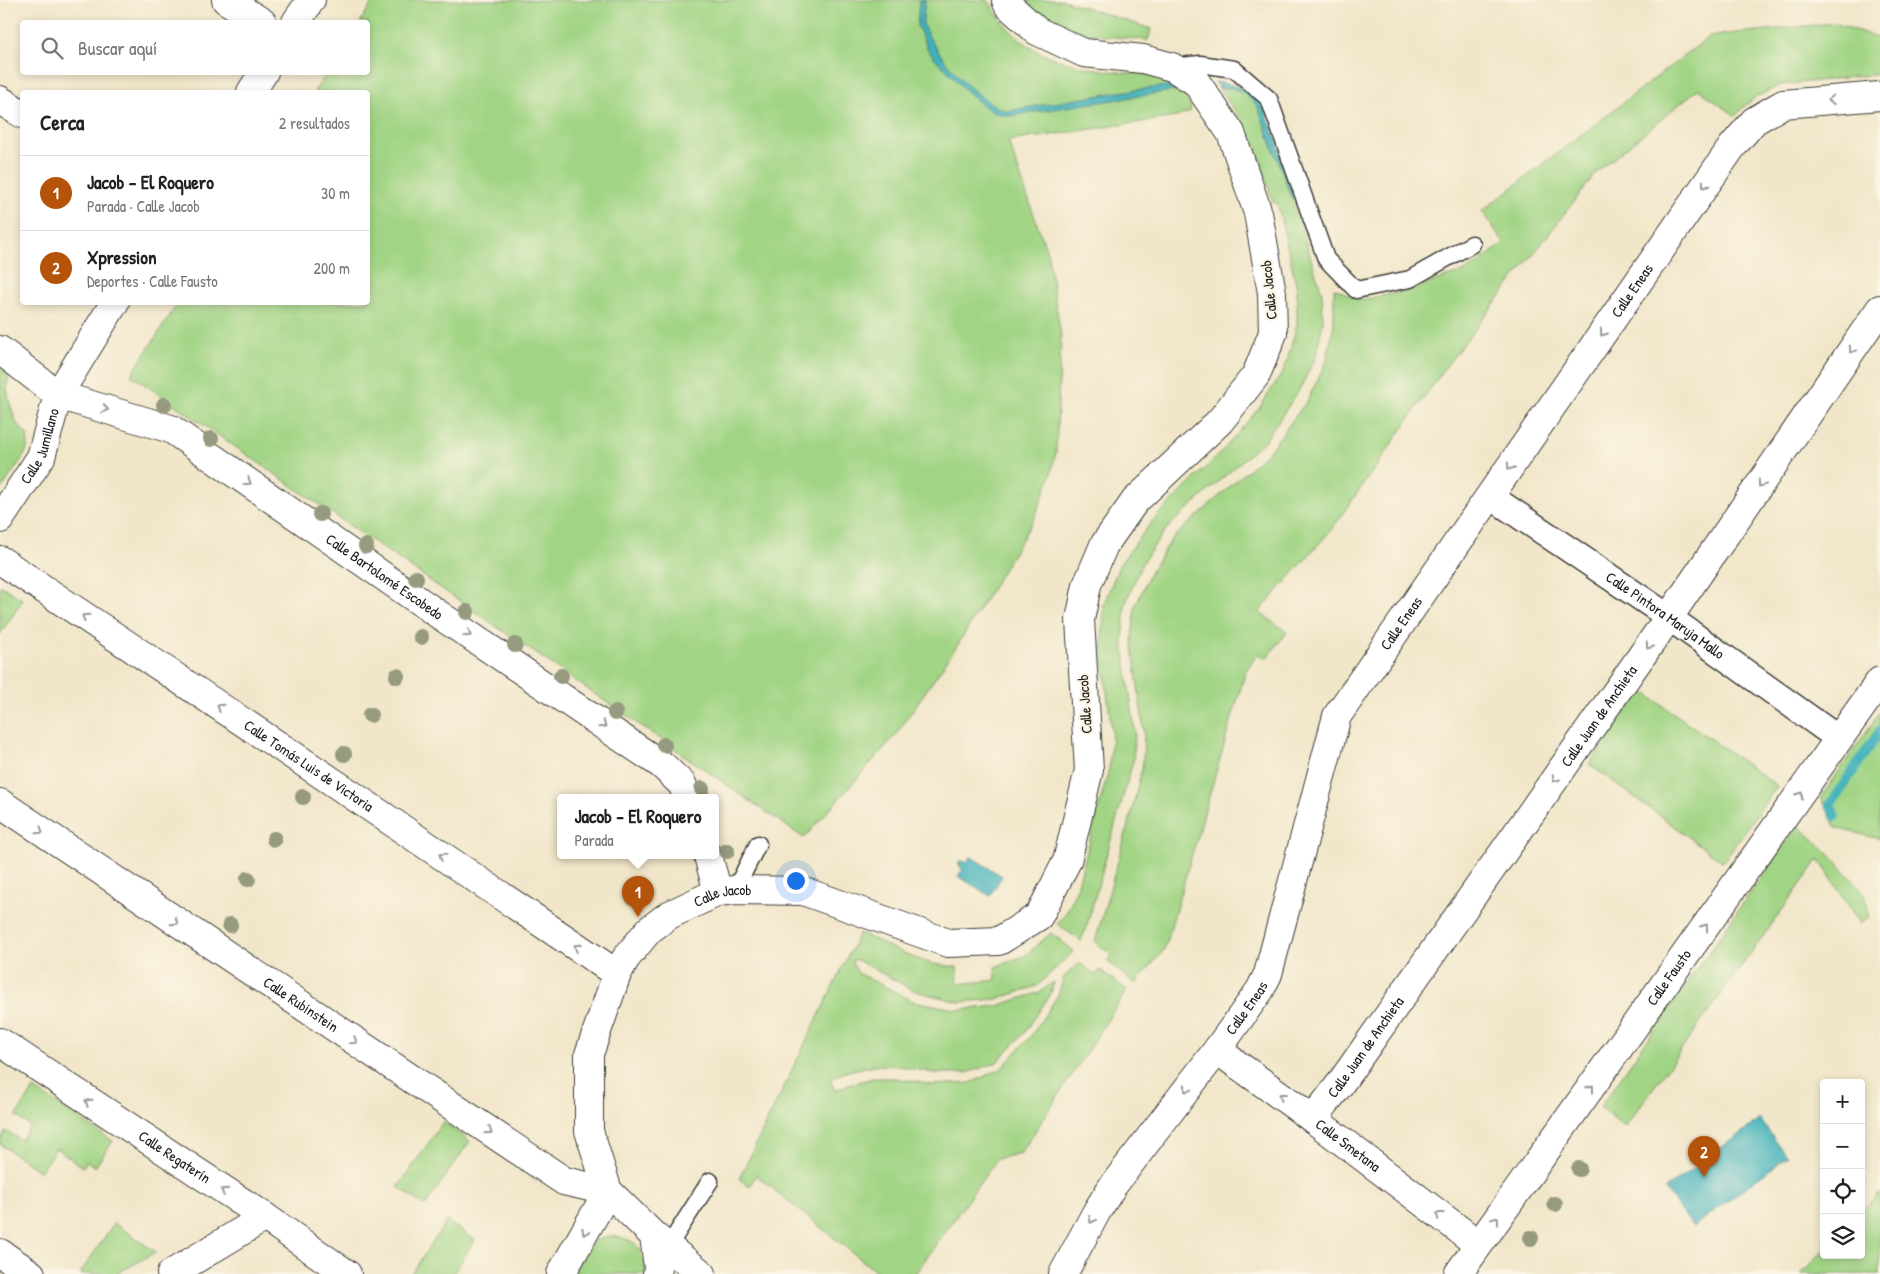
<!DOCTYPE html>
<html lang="es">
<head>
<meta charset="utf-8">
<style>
	body { margin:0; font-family:"Patrick Hand",sans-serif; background:#f2f2f2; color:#222 }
	.controls { position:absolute; right:15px; bottom:15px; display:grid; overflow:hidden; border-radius:5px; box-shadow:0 2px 8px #0003 }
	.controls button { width:45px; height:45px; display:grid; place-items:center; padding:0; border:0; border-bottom:1px solid #e0e0e0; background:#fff; color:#222; font:25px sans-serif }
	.you { position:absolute; left:795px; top:880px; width:18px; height:18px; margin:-12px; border:4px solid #fff; border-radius:50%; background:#1a73e8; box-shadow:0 0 0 8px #1a73e833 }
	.badge { display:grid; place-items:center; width:32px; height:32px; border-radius:50%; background:#b45309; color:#fff; font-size:16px; font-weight:700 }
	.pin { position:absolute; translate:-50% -41px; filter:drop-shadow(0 1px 2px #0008) }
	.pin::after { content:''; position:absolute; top:26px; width:18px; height:15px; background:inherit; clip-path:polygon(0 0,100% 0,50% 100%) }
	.popup { position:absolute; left:557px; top:794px; width:162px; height:65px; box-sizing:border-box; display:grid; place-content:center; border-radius:5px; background:#fff; filter:drop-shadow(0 1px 4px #0005); font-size:16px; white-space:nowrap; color:#767676 }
	.popup b { font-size:19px; color:#222 }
	.popup::after { content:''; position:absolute; left:50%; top:100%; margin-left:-10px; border:10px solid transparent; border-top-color:#fff }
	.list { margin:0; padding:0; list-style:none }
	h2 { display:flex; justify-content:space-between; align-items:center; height:65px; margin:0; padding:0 20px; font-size:21px }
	h2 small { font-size:16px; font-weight:400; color:#767676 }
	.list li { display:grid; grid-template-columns:32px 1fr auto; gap:15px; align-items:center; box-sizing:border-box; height:75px; padding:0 20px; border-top:1px solid #e0e0e0 }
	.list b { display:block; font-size:19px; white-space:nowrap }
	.list p { margin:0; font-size:16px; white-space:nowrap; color:#767676 }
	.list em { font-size:16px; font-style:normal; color:#767676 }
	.icon { flex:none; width:28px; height:28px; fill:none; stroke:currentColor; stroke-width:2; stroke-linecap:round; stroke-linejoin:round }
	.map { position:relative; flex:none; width:1880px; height:1274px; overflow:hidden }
	.search { position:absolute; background:#fff; box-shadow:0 2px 8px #0003; left:20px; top:20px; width:350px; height:55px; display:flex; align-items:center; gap:12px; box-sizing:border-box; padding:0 18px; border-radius:5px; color:#767676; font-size:19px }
	.panel { position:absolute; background:#fff; box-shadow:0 2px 8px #0003; left:20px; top:90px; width:350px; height:215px; border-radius:5px }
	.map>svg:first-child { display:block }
	.green { fill:#a1d484; stroke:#5e7850 }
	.water { fill:#40b1ba; stroke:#2e666b }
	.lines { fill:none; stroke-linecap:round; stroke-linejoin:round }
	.stream { stroke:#40b1ba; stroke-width:10 }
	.service-casing { stroke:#3c3a36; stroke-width:19 }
	.pedestrian-casing { stroke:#3c3a36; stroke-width:28 }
	.minor-casing { stroke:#3c3a36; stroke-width:30 }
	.tertiary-casing { stroke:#3c3a36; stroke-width:30 }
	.service { stroke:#fff; stroke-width:16 }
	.pedestrian { stroke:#fff; stroke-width:25 }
	.minor { stroke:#fff; stroke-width:28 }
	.tertiary { stroke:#fff; stroke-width:28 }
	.tree { fill:#969a7e }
	.oneway { stroke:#999 }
	.labels { text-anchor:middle; stroke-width:4.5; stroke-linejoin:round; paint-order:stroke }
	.street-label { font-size:15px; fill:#1c1c1c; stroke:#fcf5e5 }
</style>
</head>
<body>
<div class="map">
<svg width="1880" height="1274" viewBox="0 0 1880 1274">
	<rect width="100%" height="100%" fill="#fcf5e5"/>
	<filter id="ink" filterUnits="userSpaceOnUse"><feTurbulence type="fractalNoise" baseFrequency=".02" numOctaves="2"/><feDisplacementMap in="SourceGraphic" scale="10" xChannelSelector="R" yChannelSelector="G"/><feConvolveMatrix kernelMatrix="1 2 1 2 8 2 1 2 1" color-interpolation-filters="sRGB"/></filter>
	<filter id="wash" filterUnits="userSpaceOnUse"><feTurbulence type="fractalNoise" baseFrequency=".0096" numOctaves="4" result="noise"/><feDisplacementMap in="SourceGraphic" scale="20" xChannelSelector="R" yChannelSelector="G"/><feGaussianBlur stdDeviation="1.12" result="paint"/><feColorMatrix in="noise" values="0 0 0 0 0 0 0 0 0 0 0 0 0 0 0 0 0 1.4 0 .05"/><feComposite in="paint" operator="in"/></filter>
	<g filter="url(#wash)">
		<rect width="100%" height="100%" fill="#f1e6c9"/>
		<path class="green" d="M374,0H988C1020,58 1067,66 1127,73C1142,74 1162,74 1174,85C1181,91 1186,98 1191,106L1190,112L1176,117L1008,141L1048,255L1061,336L1056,452L1050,478L1034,519L957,646L894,737L804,838L131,375L178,303L368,302V92H314L327,73L368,72V22H360Z
			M1026,0H1063L1151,29L1148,40C1117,37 1072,36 1045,19C1038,15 1032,6 1026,0Z
			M1834,23L1880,38V74L1781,85L1756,97L1743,107L1736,116L1698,89L1597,172L1447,365L1332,529L1259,612L1287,632L1266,659L1258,654L1246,670L1164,950L1135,984L1107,961L1112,955L1095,942L1130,819L1143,763L1144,733L1132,641L1135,607L1151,571L1172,539L1270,450L1307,401L1326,363L1334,324V288L1360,300L1402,292L1468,270L1504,243L1482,211L1710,36Z
			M1219,88H1231L1243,92L1258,107L1292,199L1322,293L1323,322L1315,359L1298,392L1265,440L1167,528L1142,563L1125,605L1123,641L1135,733L1133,761L1087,925L1081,941L1057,924L1067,911L1077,888L1109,769L1112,733L1102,650L1104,603L1120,564L1153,520L1225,448L1260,407L1283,372L1290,351L1297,324V288L1277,202L1273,203L1258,152L1243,123Z
			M0,364L9,374L7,388L9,401L16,422L27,435L28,445L25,454L0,491Z
			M0,585L23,600L0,634Z
			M1641,690L1777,786L1723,862L1589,764Z
			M1880,712V839L1836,828L1821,797Z
			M1798,825L1833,858L1865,894L1869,917L1860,924L1819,859L1625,1127L1600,1107Z
			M859,933L912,957L933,964L957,967L958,984L996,980L995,967L1026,955L1051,933L1074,951L1037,986L997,999L959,1002L915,991L857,960L851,961L858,973L913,1001L959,1010L997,1006L1038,993L1054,982L1051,993L1026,1031L996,1063L967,1073H934L899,1066L875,1065L848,1071L830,1079L835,1090L851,1084L873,1078H896L932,1085L970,1083L1001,1069L1031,1036L1058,995L1064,977L1080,963L1096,975L1100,970L1127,990L1021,1153L997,1159L915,1274H879L756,1175L750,1186L739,1179Z
			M34,1089L113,1141L95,1167L87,1161L83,1167L56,1148L40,1172L0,1144V1140L6,1131L21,1140L30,1126L16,1116Z
			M443,1122L470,1141L425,1206L398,1187Z
			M1880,1193V1274H1801L1824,1250V1255H1861V1212Z
			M447,1221L475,1240L453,1274H411Z
			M114,1223L156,1252L116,1274H80Z
			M609,1236C639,1239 642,1247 647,1274H572L594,1241Z"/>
		<path class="water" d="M919,0H925C925,8 921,20 924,27C936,55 977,102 1007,111L1119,92L1175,85L1179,90L1008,116L992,112L969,94L929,52L917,25Z
			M1215,82C1239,85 1251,89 1265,109L1298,197L1292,199L1258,107L1243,92L1231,88H1219Z
			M970,856L1002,876L990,896L958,876L963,869L959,866V862L963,861L967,863Z
			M1760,1119L1787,1157L1693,1227L1665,1189Z"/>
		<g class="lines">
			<path class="stream" d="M1835,816L1830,805L1880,731"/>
		</g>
	</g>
	<g filter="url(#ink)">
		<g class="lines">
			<g class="service-casing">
				<path id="service" d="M1172,67L1200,64L1234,69L1269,99L1326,259L1356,290L1410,279L1472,244
					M735,890L758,844
					M668,1247L710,1181"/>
			</g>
			<g class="pedestrian-casing">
				<g id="pedestrian">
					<path id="s1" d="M1490,496L1660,611L1839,739"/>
				</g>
			</g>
			<g class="minor-casing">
				<g id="minor">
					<path d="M226,0L262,22"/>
					<path d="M296,22L311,0"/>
					<path d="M251,92L264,72"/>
					<path d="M0,100L22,114"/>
					<path id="s2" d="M0,350L58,395L171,429L435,612L662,765L682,784L688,798"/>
					<path id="s3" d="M0,519L41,457L58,395L115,302"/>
					<path id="s4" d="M0,560L324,776L617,974"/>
					<path id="s5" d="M0,803L564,1181L608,1191"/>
					<path d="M708,856L718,892"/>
					<path id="s6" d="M0,1042L265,1217L347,1274"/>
					<path id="s7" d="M1217,1050L1313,1119L1478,1244"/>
					<path id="s8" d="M1313,1119L1340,1084L1669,617L1880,309"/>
					<path d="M654,1236L702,1274"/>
					<path d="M0,1253L31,1274"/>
					<path d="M171,1274L265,1217"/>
					<path id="s9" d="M1063,1274L1097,1211L1112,1187L1217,1050L1260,990L1268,974L1337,716L1732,147L1754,121L1783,104L1880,96"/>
					<path id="s10" d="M1458,1274L1880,681"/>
				</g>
			</g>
			<g class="tertiary-casing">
				<g id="tertiary">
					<path d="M561,1274L608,1191"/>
					<path id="s11" d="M657,1274L658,1268L654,1236L608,1191L589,1131V1054L617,974L626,958L649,930L669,915L718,892L735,890L803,891L948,943L999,941L1039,916L1067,861L1089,770L1080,620L1087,585L1104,545L1135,501L1220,421L1256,375L1273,333L1272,293L1258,213L1231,133L1196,82L1172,67L1143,59L1084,53L1037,31L1008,5L1006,0"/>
				</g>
			</g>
			<use href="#service" class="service"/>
			<use href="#pedestrian" class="pedestrian"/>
			<use href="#minor" class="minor"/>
			<use href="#tertiary" class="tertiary"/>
		</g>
		<g class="tree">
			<circle cx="164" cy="405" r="8"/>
			<circle cx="211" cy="439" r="8"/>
			<circle cx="320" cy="514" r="8"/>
			<circle cx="366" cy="546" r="8"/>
			<circle cx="416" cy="578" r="8"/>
			<circle cx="467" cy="612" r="8"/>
			<circle cx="421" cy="637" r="8"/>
			<circle cx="515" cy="645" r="8"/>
			<circle cx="397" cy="676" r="8"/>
			<circle cx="561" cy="676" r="8"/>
			<circle cx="615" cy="713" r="8"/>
			<circle cx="370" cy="715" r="8"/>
			<circle cx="664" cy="745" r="8"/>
			<circle cx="344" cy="754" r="8"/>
			<circle cx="702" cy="789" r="8"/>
			<circle cx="303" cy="797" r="8"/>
			<circle cx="274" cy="839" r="8"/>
			<circle cx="727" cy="851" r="8"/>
			<circle cx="248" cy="879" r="8"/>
			<circle cx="230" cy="925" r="8"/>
			<circle cx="1579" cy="1169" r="8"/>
			<circle cx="1555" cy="1204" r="8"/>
			<circle cx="1531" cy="1238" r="8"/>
		</g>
		<defs><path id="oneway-chevron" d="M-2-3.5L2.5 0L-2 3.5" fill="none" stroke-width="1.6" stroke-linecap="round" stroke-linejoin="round" transform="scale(1.25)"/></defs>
		<g class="oneway">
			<use href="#oneway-chevron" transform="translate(1831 100) rotate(175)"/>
			<use href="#oneway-chevron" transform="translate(1705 185) rotate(125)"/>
			<use href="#oneway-chevron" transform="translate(1603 333) rotate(125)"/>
			<use href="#oneway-chevron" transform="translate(1852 350) rotate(124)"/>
			<use href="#oneway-chevron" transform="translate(105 409) rotate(16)"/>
			<use href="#oneway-chevron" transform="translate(1510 467) rotate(125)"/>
			<use href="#oneway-chevron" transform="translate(248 482) rotate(35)"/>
			<use href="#oneway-chevron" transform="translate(1761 484) rotate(124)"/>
			<use href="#oneway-chevron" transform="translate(85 617) rotate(-146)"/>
			<use href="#oneway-chevron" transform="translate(468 634) rotate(34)"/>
			<use href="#oneway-chevron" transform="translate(1649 646) rotate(125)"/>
			<use href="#oneway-chevron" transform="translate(220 707) rotate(-146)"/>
			<use href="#oneway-chevron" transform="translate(603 725) rotate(34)"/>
			<use href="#oneway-chevron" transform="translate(1555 779) rotate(125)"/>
			<use href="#oneway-chevron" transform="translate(1800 795) rotate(-55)"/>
			<use href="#oneway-chevron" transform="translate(40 831) rotate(34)"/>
			<use href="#oneway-chevron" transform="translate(442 856) rotate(-146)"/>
			<use href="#oneway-chevron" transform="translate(175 922) rotate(34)"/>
			<use href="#oneway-chevron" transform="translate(1705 927) rotate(-54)"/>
			<use href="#oneway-chevron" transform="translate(577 947) rotate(-146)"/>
			<use href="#oneway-chevron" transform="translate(354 1041) rotate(34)"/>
			<use href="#oneway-chevron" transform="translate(1591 1088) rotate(-54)"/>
			<use href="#oneway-chevron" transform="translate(1187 1089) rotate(127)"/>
			<use href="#oneway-chevron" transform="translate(1282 1096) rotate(-143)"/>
			<use href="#oneway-chevron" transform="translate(88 1102) rotate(-146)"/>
			<use href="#oneway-chevron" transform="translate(489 1131) rotate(34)"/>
			<use href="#oneway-chevron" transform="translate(224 1191) rotate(-147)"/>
			<use href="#oneway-chevron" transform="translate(1439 1215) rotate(-143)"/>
			<use href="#oneway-chevron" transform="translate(1092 1220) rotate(118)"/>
			<use href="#oneway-chevron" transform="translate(1496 1220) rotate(-54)"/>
			<use href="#oneway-chevron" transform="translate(585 1232) rotate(119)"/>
		</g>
	</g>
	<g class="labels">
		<g class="street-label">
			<text transform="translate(1269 290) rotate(-96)" y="5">Calle Jacob</text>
			<text dy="5" stroke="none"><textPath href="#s9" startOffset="1149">Calle Eneas</textPath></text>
			<text dy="5" stroke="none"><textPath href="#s3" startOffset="84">Calle Jumillano</textPath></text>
			<text dy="5" stroke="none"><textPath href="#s2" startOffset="451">Calle Bartolomé Escobedo</textPath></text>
			<text dy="5" stroke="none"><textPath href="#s1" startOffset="212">Calle Pintora Maruja Mallo</textPath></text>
			<text dy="5" stroke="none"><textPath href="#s9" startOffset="744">Calle Eneas</textPath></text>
			<text transform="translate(1085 704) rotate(-94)" y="5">Calle Jacob</text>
			<text dy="5" stroke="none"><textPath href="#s8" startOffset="494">Calle Juan de Anchieta</textPath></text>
			<text dy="5" stroke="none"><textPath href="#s4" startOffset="371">Calle Tomás Luis de Victoria</textPath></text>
			<text dy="5" stroke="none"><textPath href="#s11" startOffset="465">Calle Jacob</textPath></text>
			<text dy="5" stroke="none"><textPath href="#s10" startOffset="364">Calle Fausto</textPath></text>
			<text dy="5" stroke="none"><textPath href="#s5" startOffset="362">Calle Rubinstein</textPath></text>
			<text dy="5" stroke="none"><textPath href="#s9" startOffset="324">Calle Eneas</textPath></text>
			<text dy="5" stroke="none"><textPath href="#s8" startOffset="89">Calle Juan de Anchieta</textPath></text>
			<text dy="5" stroke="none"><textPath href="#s7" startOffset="162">Calle Smetana</textPath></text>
			<text dy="5" stroke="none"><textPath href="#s6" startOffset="209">Calle Regaterín</textPath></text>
		</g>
	</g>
</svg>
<div class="controls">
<button>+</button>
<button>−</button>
<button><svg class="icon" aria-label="locate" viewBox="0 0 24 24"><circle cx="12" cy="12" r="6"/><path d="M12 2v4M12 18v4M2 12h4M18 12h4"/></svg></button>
<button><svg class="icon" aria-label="layers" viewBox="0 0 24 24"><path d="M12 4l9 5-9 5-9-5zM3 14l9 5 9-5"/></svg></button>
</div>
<div class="you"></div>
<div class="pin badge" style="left:638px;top:917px">1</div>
<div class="popup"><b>Jacob - El Roquero</b>Parada</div>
<div class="pin badge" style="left:1704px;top:1177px">2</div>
<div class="search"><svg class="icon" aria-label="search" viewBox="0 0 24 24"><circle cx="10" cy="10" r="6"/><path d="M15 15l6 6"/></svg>Buscar aquí</div>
<section class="panel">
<h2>Cerca<small>2 resultados</small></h2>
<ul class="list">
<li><span class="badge">1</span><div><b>Jacob - El Roquero</b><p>Parada · Calle Jacob</p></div><em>30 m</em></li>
<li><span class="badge">2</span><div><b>Xpression</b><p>Deportes · Calle Fausto</p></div><em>200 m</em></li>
</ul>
</section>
</div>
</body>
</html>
